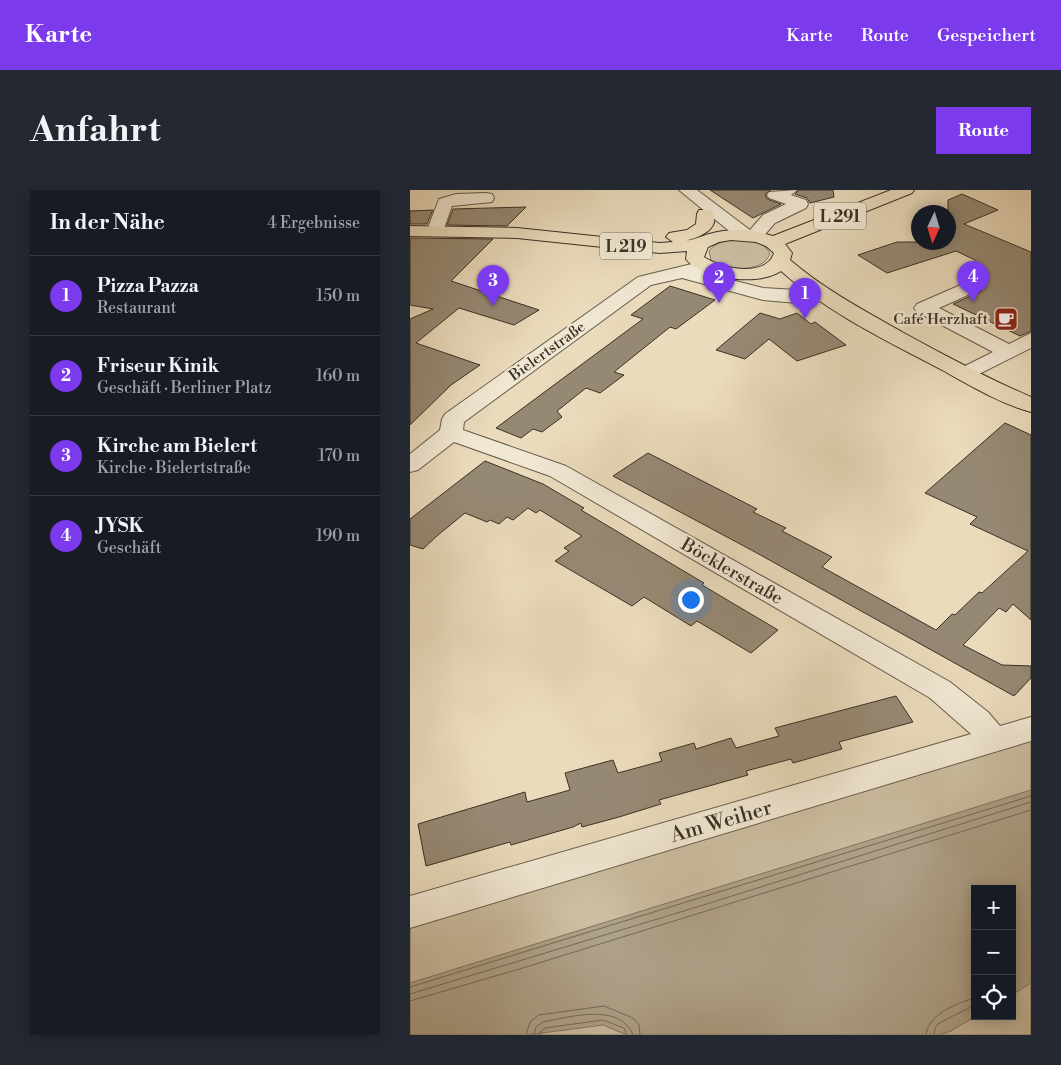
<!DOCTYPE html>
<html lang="de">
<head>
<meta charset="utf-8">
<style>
	body { margin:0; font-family:"Libre Bodoni",serif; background:#242831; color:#f1f3f6 }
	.controls { position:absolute; right:15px; bottom:15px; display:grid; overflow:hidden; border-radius:0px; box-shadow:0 2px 12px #0003 }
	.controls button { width:45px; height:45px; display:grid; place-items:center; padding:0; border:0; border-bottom:1px solid #363941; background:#171b24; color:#f1f3f6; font:25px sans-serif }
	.compass { position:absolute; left:501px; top:15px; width:45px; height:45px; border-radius:50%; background:#171b24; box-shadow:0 2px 12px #0003; rotate:184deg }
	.you { position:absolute; left:280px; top:409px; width:18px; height:18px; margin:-12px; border:4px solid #fff; border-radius:50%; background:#1a73e8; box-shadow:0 0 0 8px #1a73e833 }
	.badge { display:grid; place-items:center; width:32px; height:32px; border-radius:50%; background:#7c3aed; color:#fff; font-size:16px; font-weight:700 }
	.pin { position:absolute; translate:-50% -41px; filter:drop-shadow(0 1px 2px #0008) }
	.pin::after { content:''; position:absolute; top:26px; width:18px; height:15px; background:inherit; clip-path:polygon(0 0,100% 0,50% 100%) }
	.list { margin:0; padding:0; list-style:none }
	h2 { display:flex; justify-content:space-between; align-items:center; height:65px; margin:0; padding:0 20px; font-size:21px }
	h2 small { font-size:16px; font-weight:400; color:#9ea1a6 }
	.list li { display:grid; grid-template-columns:32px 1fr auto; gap:15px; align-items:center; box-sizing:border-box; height:80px; padding:0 20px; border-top:1px solid #363941 }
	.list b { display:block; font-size:19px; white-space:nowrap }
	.list p { margin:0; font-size:16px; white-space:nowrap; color:#9ea1a6 }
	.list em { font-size:16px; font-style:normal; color:#9ea1a6 }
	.icon { flex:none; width:28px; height:28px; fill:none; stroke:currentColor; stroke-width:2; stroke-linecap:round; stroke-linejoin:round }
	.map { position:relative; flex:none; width:621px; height:845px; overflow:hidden; border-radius:0px }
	header { display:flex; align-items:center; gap:30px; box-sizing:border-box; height:70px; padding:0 25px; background:#7c3aed; color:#fff }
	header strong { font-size:24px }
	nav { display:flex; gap:28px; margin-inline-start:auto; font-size:18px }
	.intro { display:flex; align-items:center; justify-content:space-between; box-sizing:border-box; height:120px; padding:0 30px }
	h1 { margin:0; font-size:35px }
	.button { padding:12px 22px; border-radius:0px; background:#7c3aed; color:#fff; font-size:18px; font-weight:700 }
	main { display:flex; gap:30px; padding:0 30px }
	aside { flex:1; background:#171b24; border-radius:0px; box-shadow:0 2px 12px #0003 }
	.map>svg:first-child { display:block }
	.green { fill:#ccbea2; stroke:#837864; fill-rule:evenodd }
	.water { fill:#aea189; stroke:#807461 }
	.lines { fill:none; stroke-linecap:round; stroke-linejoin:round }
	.shore { stroke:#746958; stroke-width:1 }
	.building { fill:#968974; stroke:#3a3126 }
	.minor-casing { stroke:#665c4c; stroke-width:2 }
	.major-casing { stroke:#3a3126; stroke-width:2 }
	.minor { fill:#f1e8d3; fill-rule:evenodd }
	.major { fill:#eadbbc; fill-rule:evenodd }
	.labels { text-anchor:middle; stroke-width:4.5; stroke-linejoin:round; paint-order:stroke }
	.far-poi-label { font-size:15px; fill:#3a3126; stroke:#f1e8d3; text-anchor:end }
	.far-street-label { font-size:15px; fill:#3a3126; stroke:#f1e8d3 }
	.shield { fill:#f1e8d3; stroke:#71685a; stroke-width:1 }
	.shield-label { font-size:16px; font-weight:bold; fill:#3a3126 }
	.street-label { font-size:18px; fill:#3a3126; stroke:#f1e8d3 }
	.near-street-label { font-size:21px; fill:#3a3126; stroke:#f1e8d3 }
</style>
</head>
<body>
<header>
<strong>Karte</strong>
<nav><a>Karte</a><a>Route</a><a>Gespeichert</a></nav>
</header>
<div class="intro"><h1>Anfahrt</h1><a class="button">Route</a></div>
<main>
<aside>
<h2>In der Nähe<small>4 Ergebnisse</small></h2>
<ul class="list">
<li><span class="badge">1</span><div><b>Pizza Pazza</b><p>Restaurant</p></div><em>150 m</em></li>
<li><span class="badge">2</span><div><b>Friseur Kinik</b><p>Geschäft · Berliner Platz</p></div><em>160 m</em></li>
<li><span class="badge">3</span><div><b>Kirche am Bielert</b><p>Kirche · Bielertstraße</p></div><em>170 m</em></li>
<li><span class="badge">4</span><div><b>JYSK</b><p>Geschäft</p></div><em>190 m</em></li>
</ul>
</aside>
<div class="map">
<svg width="621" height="845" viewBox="0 0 621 845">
	<rect width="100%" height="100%" fill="#eadbbc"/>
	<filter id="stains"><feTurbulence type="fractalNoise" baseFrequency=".004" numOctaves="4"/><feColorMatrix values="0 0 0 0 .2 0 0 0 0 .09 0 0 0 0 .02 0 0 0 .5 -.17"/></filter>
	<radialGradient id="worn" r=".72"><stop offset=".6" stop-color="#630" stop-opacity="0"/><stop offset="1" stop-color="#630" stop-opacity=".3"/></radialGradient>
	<path class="green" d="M324,50C337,51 354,50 360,64C352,84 315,80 301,70L299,61C305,53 314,51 324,50Z
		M621,549V845H0V737ZM565,699H602V826H565Z"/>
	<path class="water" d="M621,600V793L602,805V699H565L566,826L541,841L529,845H217L193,835L117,845H0V793Z"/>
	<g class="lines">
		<path class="shore" d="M0,797L621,606
			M0,804L287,717L621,612
			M0,811L116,777L621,620
			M116,845L120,832L129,825L194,816L223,828L229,835L230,845
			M124,845L126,837L133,832C159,827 211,812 223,845
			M130,845L131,841L135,838L193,830L214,838L217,845
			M516,845C518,824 547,813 565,808
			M524,845L525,838L529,833L565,815"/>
	</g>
	<path class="building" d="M300,0H361L355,4L357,9L371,14L343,28Z
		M389,0H423L424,7L400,13L397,8L385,4Z
		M552,4L588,20L554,34L621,62V141L610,146L543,114L570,102L573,97L565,70L546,61L477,83L448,65L487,52H538V10Z
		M116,17L97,36L37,35L43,19Z
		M23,20L17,34H0V21Z
		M0,48L83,49L41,91L129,120L104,135L49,118L6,153L70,175L41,195L0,235V129L23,119L0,115Z
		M260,96L305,110L266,139L260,137L204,182L214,185L190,203L176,198L147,221L152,227L132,242L123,239L111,248L86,238L233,129L221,125Z
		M350,123L370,129L387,123L401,134L405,132L436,155L387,171L359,149L335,169L306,160Z
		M595,233L621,245V430L603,414L596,422L589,418L553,455L592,475L621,476V488L604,506L345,362L203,286L238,263L347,319L343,322L376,338L372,341L422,367L412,377L526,440L542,424L545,425L569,402L572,403L618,361L560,334L567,327L515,303Z
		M75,271L133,294L174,318L171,320L294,393L292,395L368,440L341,463L287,431L281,436L234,407L222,416L145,371L159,361L154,358L172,346L130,320L126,323L118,318L103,330L97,327L89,334L80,330L77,332L55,323L28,345L13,359L0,355V329Z
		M486,506L503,532L429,552L432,559L383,573L381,569L336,581L338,585L249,610L251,614L209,627L172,637L171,633L163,637L101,655L100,652L16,676L8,634L115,602L117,612L160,600L155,583L203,570L208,583L252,571L249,563L284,553L286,559L321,548L326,558L369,546L365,538Z"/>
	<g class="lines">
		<g class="minor-casing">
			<path id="minor" d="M269,0H287L340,40L353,25L376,14L359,8L357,5L359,2L387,0L381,5L396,10L398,14L396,18L365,33L350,50H335L329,49Z
				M76,3L82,4L84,8L82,12L42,16L32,44L26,45L20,44L17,40L29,9L46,4Z
				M294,71L300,73L303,77L300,81L294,83L353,98L404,101L411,103L414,107L411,111L387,113L353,110L272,88L241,95L54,232L53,240L156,276L540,492L578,522L590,536L621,527V551L0,738V706L561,544L520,508L140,286L44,252L8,280L0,282V264L30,240L32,229L35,224L228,87Z
				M562,90L569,92L571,96L569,100L529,118L599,154L621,143V158L561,188L554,190L547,188L543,184L547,180L583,162L507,122L504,118L507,114Z"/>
		</g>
		<g class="major-casing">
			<path id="major" d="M481,0H504L502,3L375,54L382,63L380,70C414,99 453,120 492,142C534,165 577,188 621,207V222C591,214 561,196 534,181C479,152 418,123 371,81C350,96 291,90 276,69L277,61L250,63L107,48L0,46V36L107,38L250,53L263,52L256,47L259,43L277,40L286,34L287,24L289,20H301C314,39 286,49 273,51C283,50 290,47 299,44C321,38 342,39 363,46ZM321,50L346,52L356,56L364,63C356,88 311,79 294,67L298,57L309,52Z"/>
		</g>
		<use href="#minor" class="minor"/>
		<use href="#major" class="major"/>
	</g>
	<defs>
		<g id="cafe-square" transform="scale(1.25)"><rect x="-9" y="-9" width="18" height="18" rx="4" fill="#8f2418" stroke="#f1e8d3"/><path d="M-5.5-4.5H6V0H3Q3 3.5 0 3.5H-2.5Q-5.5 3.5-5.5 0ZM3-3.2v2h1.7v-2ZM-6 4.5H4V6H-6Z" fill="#fff"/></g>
	</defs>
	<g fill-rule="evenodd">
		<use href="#cafe-square" x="596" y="129"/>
	</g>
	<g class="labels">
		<g class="far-poi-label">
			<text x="578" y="134">Café Herzhaft</text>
		</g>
		<g class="far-street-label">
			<text transform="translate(137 161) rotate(-36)" y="5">Bielertstraße</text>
		</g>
		<g class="shield">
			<rect x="404" y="12.5" width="52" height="27" rx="4"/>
			<rect x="190" y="42.5" width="52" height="27" rx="4"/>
		</g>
		<g class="shield-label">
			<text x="430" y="32">L 291</text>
			<text x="216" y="62">L 219</text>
		</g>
		<g class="street-label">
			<text transform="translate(322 381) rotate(30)" y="6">Böcklerstraße</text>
		</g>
		<g class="near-street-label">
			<text transform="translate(311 631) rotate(-16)" y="7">Am Weiher</text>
		</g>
	</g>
	<rect width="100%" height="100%" filter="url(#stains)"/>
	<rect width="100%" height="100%" fill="url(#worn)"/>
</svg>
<div class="controls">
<button>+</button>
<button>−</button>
<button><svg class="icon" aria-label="locate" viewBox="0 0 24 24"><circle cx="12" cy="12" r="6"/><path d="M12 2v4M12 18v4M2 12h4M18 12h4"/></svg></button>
</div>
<svg class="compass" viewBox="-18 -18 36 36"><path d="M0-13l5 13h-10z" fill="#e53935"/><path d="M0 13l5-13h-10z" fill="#9ea1a6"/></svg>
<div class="you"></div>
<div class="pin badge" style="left:395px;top:129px">1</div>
<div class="pin badge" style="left:309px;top:113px">2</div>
<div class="pin badge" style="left:83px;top:116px">3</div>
<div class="pin badge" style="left:563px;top:112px">4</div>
</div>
</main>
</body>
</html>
